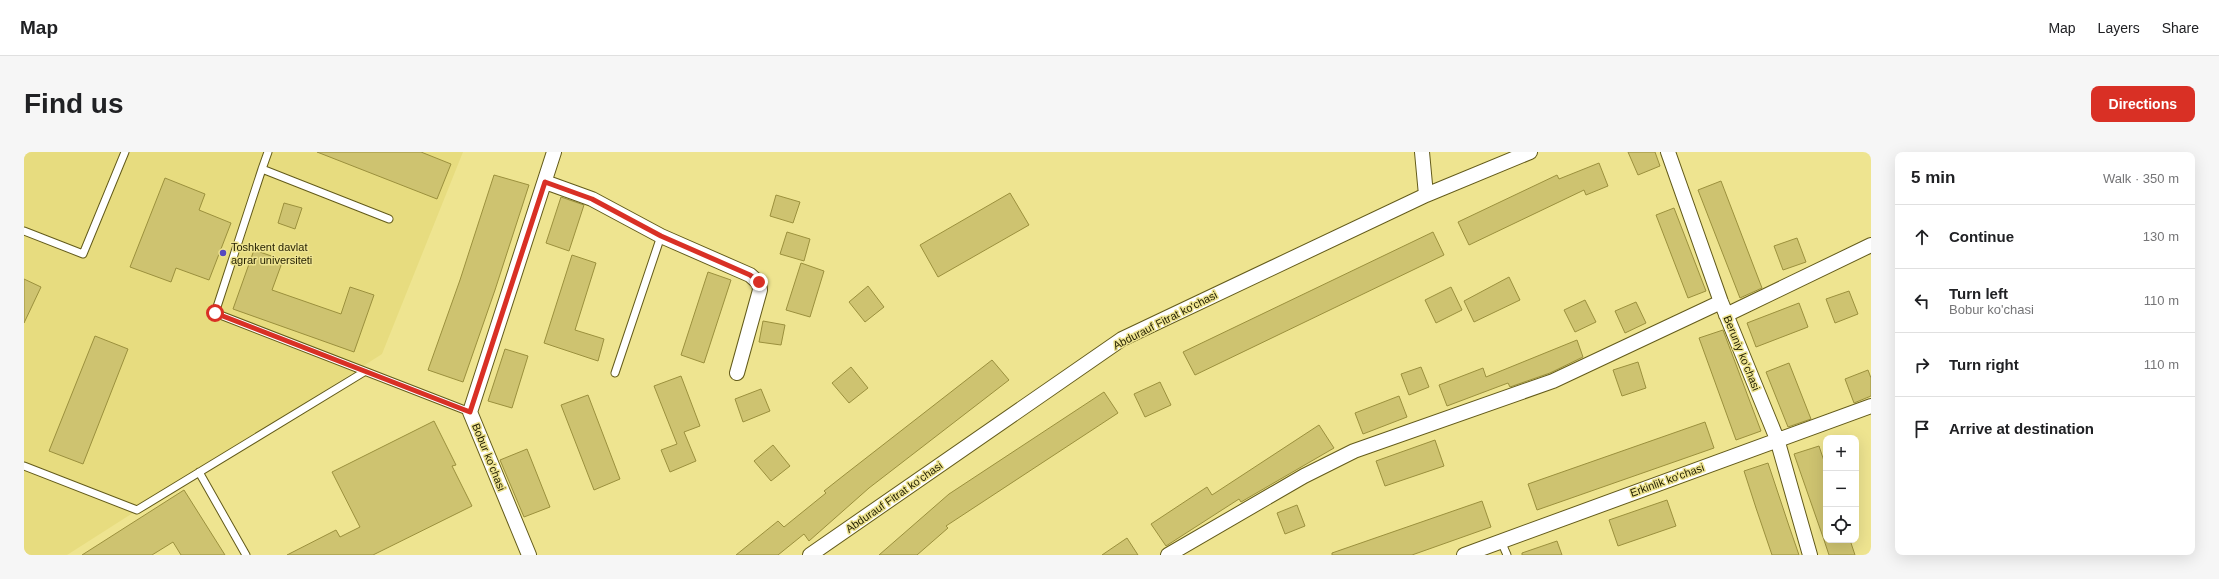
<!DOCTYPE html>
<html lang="en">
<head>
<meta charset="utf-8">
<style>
	body { margin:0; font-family:Arial,sans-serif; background:#f6f6f6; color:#202124 }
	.controls { position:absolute; right:12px; bottom:12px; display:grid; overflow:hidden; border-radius:8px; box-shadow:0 4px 16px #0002 }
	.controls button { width:36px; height:36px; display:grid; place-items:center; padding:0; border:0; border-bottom:1px solid #e0e0e0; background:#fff; color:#202124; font:20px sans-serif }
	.stop { position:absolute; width:12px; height:12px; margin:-9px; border:3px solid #d93025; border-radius:50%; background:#fff }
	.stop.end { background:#d93025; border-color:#fff; box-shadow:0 1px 4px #0008 }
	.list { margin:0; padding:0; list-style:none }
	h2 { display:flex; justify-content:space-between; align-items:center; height:52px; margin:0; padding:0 16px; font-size:17px }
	h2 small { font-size:13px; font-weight:400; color:#757577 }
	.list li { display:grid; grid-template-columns:26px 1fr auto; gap:12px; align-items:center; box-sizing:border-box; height:64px; padding:0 16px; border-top:1px solid #e0e0e0 }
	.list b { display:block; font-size:15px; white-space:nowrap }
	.list p { margin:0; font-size:13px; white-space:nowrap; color:#757577 }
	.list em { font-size:13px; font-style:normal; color:#757577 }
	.icon { flex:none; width:22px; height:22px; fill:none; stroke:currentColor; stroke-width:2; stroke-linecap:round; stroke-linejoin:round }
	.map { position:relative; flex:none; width:1847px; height:403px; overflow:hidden; border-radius:8px }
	header { display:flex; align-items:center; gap:24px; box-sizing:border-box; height:56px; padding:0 20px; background:#fff; border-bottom:1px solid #e0e0e0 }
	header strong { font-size:19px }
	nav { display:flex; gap:22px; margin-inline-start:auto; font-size:14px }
	.intro { display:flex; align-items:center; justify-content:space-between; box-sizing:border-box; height:96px; padding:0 24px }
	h1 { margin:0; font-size:28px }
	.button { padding:10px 18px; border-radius:8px; background:#d93025; color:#fff; font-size:14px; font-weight:700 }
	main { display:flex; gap:24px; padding:0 24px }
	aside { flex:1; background:#fff; border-radius:8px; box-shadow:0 4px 16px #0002 }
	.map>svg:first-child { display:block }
	.built { fill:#e7dc7f }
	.building { fill:#cec370; stroke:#9b903d }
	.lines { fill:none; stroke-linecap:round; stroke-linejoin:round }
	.lane-casing { stroke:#635b1a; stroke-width:9 }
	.street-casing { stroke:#635b1a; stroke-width:16 }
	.lane { stroke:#fff; stroke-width:7 }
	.street { stroke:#fff; stroke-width:14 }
	.route { stroke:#d93025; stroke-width:5 }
	.poi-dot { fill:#5649c0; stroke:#eee490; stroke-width:1.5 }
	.labels { text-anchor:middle; stroke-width:3; stroke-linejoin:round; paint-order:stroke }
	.poi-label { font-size:11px; fill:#221e00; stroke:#eee490; text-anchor:start }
	.street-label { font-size:11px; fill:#221e00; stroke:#eee490 }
</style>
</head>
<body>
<header>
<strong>Map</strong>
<nav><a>Map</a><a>Layers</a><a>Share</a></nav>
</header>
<div class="intro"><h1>Find us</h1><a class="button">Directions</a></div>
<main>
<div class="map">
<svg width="1847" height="403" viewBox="0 0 1847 403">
	<rect width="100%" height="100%" fill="#eee490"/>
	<path class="built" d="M0,0H439L358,202L43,403H0Z"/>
	<path class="building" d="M293,0H397L427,12L413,47Z
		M1604,0H1631L1636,14L1614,23Z
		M1575,11L1584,34L1562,43L1560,38L1445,93L1434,70L1533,23L1535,27Z
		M470,23L505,33L471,138L439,230L404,218L436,128Z
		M141,26L181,42L175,58L207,71L185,128L152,116L147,130L106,115Z
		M1697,29L1738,136L1716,146L1674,38Z
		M986,41L1005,73L914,125L896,93Z
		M752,43L776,50L769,71L746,64Z
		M537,45L560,53L545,99L522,91Z
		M260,51L278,56L271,77L254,71Z
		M1650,56L1682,139L1664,146L1632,63Z
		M763,80L786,87L780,109L756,102Z
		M1409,80L1420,103L1171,223L1159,200Z
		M1773,86L1782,110L1759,118L1750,94Z
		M230,98L259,108L248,138L317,162L326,135L350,143L330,200L209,157Z
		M548,103L572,111L551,178L580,187L574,209L520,191Z
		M777,111L800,119L786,165L762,158Z
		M684,120L707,128L680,211L657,203Z
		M1485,125L1496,148L1450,170L1440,149Z
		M0,127L17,135L0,171Z
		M844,134L860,155L841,170L825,150Z
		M1427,135L1438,158L1412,171L1401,148Z
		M1825,139L1834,162L1811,171L1802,147Z
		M1561,148L1572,170L1551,180L1540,158Z
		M1612,150L1622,171L1601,181L1591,159Z
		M1775,151L1784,175L1732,195L1723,171Z
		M739,169L761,173L757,193L735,190Z
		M1699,178L1737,279L1712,288L1675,186Z
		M71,184L104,197L59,312L25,299Z
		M1553,188L1559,205L1526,221L1486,235L1484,231L1423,254L1415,233L1459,216L1462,225Z
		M481,197L504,204L488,256L464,249Z
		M968,208L985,228L845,336L785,389L780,382L754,403H712L754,369L760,375L802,341L800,339L819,324Z
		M1614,210L1622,236L1598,244L1589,218Z
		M1765,211L1787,267L1764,275L1742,220Z
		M827,215L844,236L825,251L808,231Z
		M1397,215L1405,235L1385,243L1377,222Z
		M1844,218L1847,226V244L1830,251L1821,227Z
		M657,224L676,274L660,280L672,309L646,320L637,298L653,292L630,234Z
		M1136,230L1147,253L1121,265L1110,242Z
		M737,237L746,259L719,270L711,247Z
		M1080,240L1094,261L922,374L924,376L893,403H855L925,342Z
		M564,243L596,327L570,338L537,253Z
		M1375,244L1383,265L1339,282L1331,261Z
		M410,269L432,313L428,314L448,354L349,403H263L312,378L316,385L336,375L308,320Z
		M1681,270L1690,296L1513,358L1504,332Z
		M1295,273L1310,296L1217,350L1215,347L1142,394L1127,372L1183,335L1188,343Z
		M1411,288L1420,314L1361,334L1352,309Z
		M749,293L766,314L747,329L730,309Z
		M1795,294L1802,315V388H1800L1770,302Z
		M503,297L526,355L500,365L476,308Z
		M1744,311L1765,374L1775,403H1748L1732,356L1720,319Z
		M160,338L201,403H157L149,390L128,403H58Z
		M1643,348L1652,374L1594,394L1585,368Z
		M1458,349L1467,375L1388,403H1308V401Z
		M1273,353L1281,374L1261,382L1253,361Z
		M1103,386L1114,403H1078Z
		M1800,388H1826L1831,403H1805Z
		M1533,389L1538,403H1498V401Z"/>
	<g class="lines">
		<g class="lane-casing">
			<path id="lane" d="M244,0L238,17L365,67
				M238,17L191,161L446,260
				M0,79L59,102L101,0
				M591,221L637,84
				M0,314L113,358L340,220
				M175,320L222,403
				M1477,389L1483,403"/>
		</g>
		<g class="street-casing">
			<path id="street" d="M1398,0L1402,43
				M1644,0L1697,150L1753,287L1786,403
				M521,30L568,47L637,84L726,123L735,131L736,138L713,221
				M1702,163L1847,93
				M505,403L446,260L530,0
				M786,403L1098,187L1402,43L1506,0
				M1144,403L1280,324L1330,299L1529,229L1697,150
				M1440,403L1847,254"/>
		</g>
		<use href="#lane" class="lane"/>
		<use href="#street" class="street"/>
	</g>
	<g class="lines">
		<path class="route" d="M191,161L446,260L521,30L568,47L637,84L726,123L735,130"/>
	</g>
	<circle class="poi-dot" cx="199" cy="101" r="4"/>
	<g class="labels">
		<g class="poi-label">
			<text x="207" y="99">Toshkent davlat<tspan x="207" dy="13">agrar universiteti</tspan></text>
		</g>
		<g class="street-label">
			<text transform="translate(1141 168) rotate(-27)" y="4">Abdurauf Fitrat ko'chasi</text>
			<text transform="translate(1718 201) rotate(68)" y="4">Beruniy ko'chasi</text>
			<text transform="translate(465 305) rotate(68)" y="4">Bobur ko'chasi</text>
			<text transform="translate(1643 328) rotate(-20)" y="4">Erkinlik ko'chasi</text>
			<text transform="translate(870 345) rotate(-35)" y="4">Abdurauf Fitrat ko'chasi</text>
		</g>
	</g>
</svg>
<div class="controls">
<button>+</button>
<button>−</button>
<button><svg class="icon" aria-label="locate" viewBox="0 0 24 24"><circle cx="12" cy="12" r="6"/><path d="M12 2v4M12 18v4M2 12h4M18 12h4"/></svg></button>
</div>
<div class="stop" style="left:191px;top:161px"></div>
<div class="stop end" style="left:735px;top:130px"></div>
</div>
<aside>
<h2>5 min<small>Walk · 350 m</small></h2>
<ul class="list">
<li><svg class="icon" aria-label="ahead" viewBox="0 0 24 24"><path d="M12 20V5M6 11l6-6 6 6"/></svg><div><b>Continue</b></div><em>130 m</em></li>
<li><svg class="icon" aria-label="left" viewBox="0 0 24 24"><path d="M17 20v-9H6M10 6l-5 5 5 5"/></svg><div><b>Turn left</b><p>Bobur ko'chasi</p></div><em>110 m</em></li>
<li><svg class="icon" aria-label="right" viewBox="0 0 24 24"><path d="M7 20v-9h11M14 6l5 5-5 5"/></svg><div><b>Turn right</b></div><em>110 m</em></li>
<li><svg class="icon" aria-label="arrive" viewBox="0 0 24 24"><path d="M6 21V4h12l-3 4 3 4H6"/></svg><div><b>Arrive at destination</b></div></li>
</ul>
</aside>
</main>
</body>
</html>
